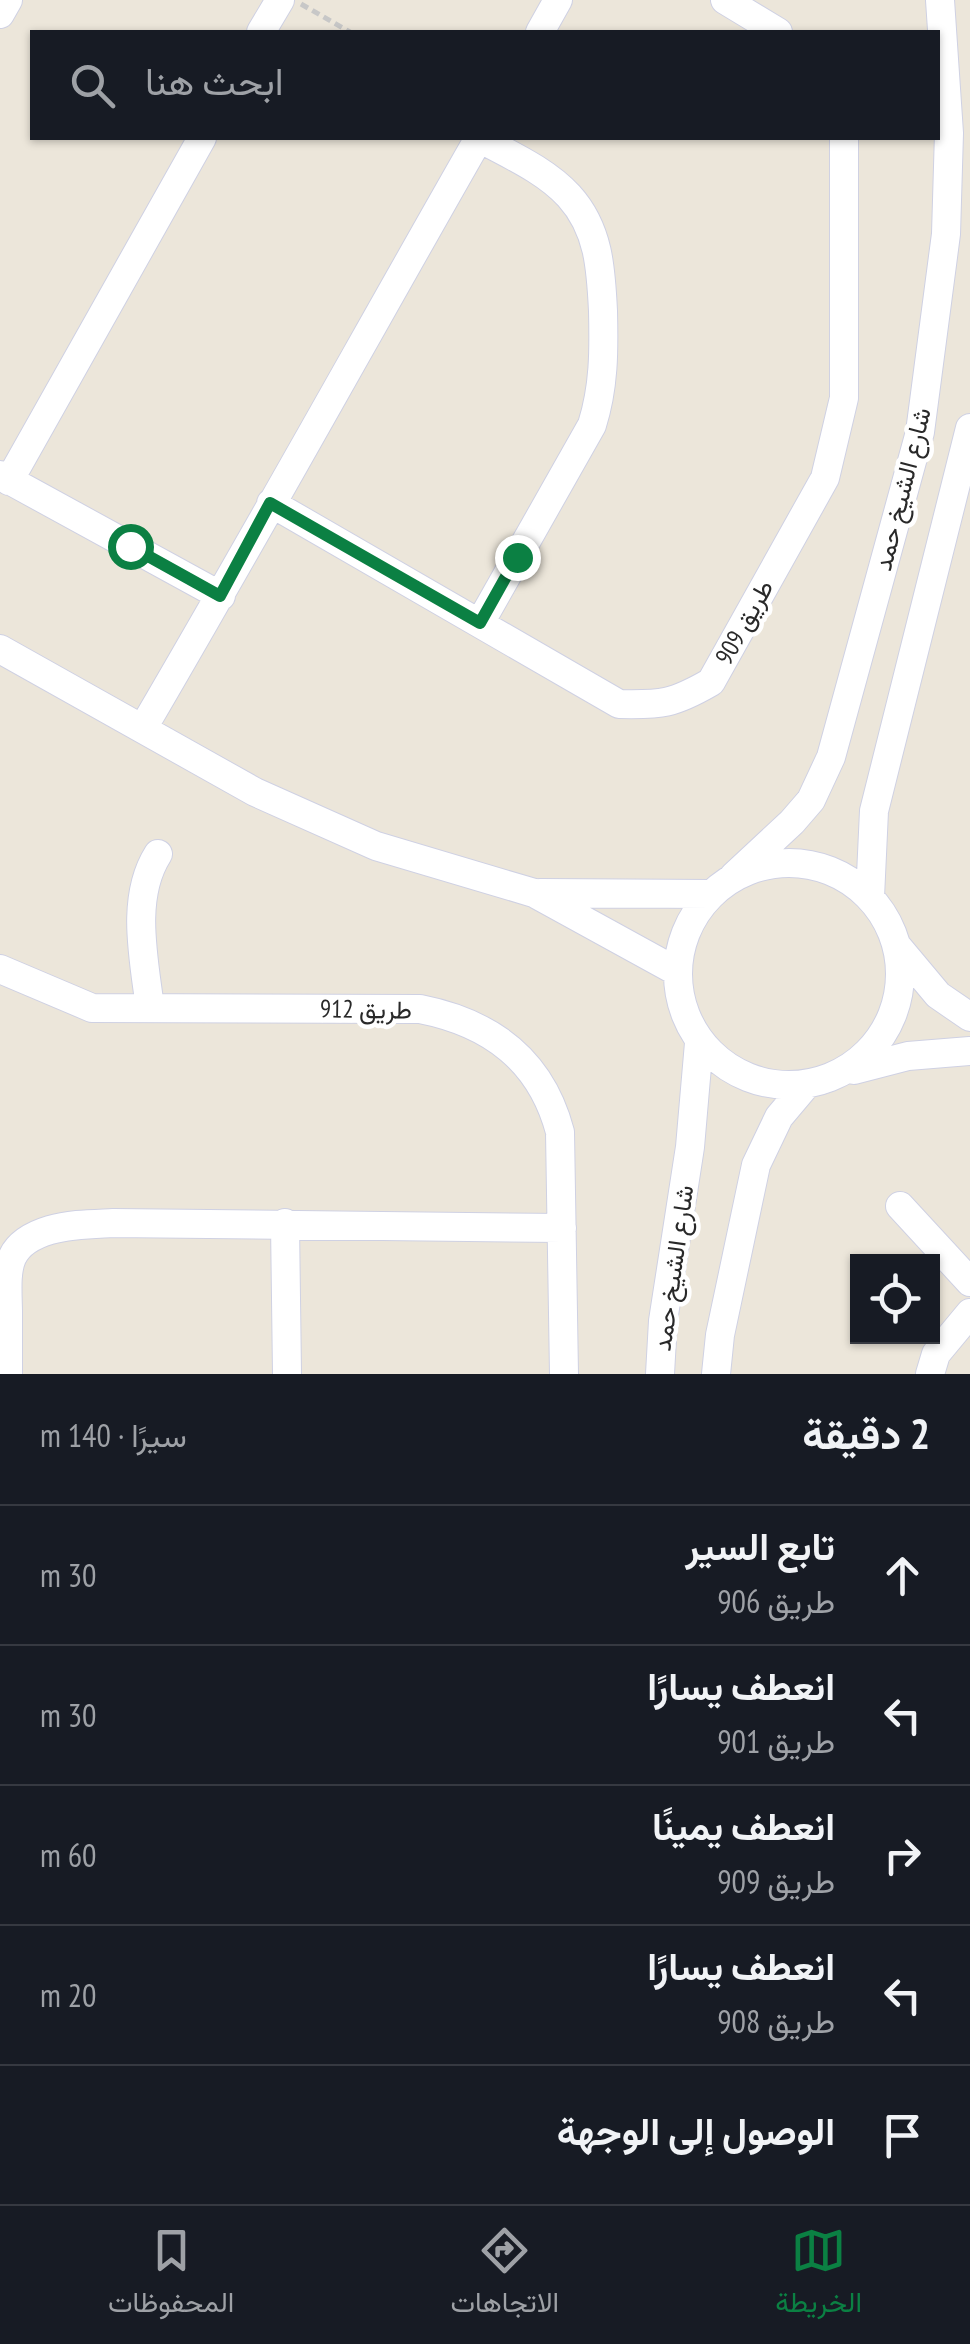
<!DOCTYPE html>
<html lang="ar">
<head>
<meta charset="utf-8">
<style>
	body { margin:0; font-family:"PT Sans Narrow",Vazirmatn,sans-serif; background:#20242c; color:#f1f3f6; direction:rtl }
	.controls { position:absolute; right:30px; bottom:30px; display:grid; overflow:hidden; border-radius:0px; box-shadow:0 2px 8px #0004 }
	.controls button { width:90px; height:90px; display:grid; place-items:center; padding:0; border:0; border-bottom:2px solid #363941; background:#171b24; color:#f1f3f6; font:50px sans-serif }
	.stop { position:absolute; width:30px; height:30px; margin:-22px; border:8px solid #0b8043; border-radius:50%; background:#fff }
	.stop.end { background:#0b8043; border-color:#fff; box-shadow:0 2px 10px #0008 }
	.list { margin:0; padding:0; list-style:none }
	h2 { display:flex; justify-content:space-between; align-items:center; height:130px; margin:0; padding:0 40px; font-size:42px }
	h2 small { font-size:32px; font-weight:400; color:#9ea1a6 }
	.list li { display:grid; grid-template-columns:65px 1fr auto; gap:30px; align-items:center; box-sizing:border-box; height:140px; padding:0 40px; border-top:2px solid #363941 }
	.list b { display:block; font-size:38px; white-space:nowrap }
	.list p { margin:0; font-size:32px; white-space:nowrap; color:#9ea1a6 }
	.list em { font-size:32px; font-style:normal; color:#9ea1a6 }
	.icon { flex:none; width:55px; height:55px; fill:none; stroke:currentColor; stroke-width:2; stroke-linecap:round; stroke-linejoin:round }
	.map { position:relative; flex:none; width:970px; height:1374px; overflow:hidden; direction:ltr }
	.search { position:absolute; background:#171b24; box-shadow:0 2px 8px #0004; left:30px; right:30px; top:30px; height:110px; display:flex; align-items:center; gap:25px; box-sizing:border-box; padding:0 35px; border-radius:0px; color:#9ea1a6; font-size:38px }
	.sheet { height:830px; background:#171b24 }
	nav { display:flex; justify-content:space-around; align-items:center; box-sizing:border-box; height:140px; border-top:2px solid #363941; background:#171b24; font-size:28px; color:#9ea1a6 }
	nav a { display:grid; justify-items:center; gap:5px }
	nav .on { color:#0b8043 }
	.map>svg:first-child { display:block }
	.lines { fill:none; stroke-linecap:round; stroke-linejoin:round }
	.minor-casing { stroke:#cfd1e3; stroke-width:30 }
	.path { stroke:#c7c7c7; stroke-width:5; stroke-dasharray:8 5; stroke-linecap:butt }
	.minor { stroke:#fff; stroke-width:28 }
	.route { stroke:#0b8043; stroke-width:12 }
	.labels { text-anchor:middle; stroke-width:9; stroke-linejoin:round; paint-order:stroke }
	.street-label { font-size:25px; fill:#292929; stroke:#fff }
</style>
</head>
<body>
<div class="map">
<svg width="970" height="1374" viewBox="0 0 970 1374">
	<rect width="100%" height="100%" fill="#ece6da"/>
	<g class="lines">
		<g class="minor-casing">
			<path id="minor" d="M725,0L778,32
				M0,14L8,0
				M261,32L280,0
				M540,32L558,0
				M479,138C510,155 545,170 569,196C599,229 601,269 603,311C604,351 604,387 592,425L480,623
				M0,475L221,596
				M9,481L202,138
				M271,503L619,704C662,705 673,704 711,682L825,478L844,398V138
				M0,649L255,792L376,846L534,893L676,971
				M143,728C258,532 367,334 479,138
				M678 974a111 111 0 1 1 222 0a111 111 0 1 1-222 0Z
				M734,876L792,822L811,800L831,757L920,432L946,234L949,133L940,0
				M540,893L711,894
				M870,897L874,811L970,428
				M897,946L938,995L970,1017
				M0,969L92,1008L420,1009C491,1023 541,1060 560,1132L564,1374
				M150,1008C144,959 130,898 158,854
				M854,1070L908,1056L970,1051
				M900,1206L970,1282
				M285,1223L287,1374
				M8,1374C8,1353 8,1332 8,1311C7,1270 3,1244 50,1230C71,1224 92,1224 113,1223L562,1228
				M660,1374L663,1321L690,1147L699,1043
				M716,1374L720,1335L756,1165L779,1117L806,1085
				M930,1374L936,1354L970,1313"/>
		</g>
		<path class="path" d="M301,4L350,32"/>
		<use href="#minor" class="minor"/>
	</g>
	<g class="lines">
		<path class="route" d="M130,546L220,596L270,503L480,623L517,557"/>
	</g>
	<g class="labels">
		<g class="street-label">
			<text transform="translate(902 489) rotate(-76)" y="9">شارع الشيخ حمد</text>
			<text transform="translate(744 622) rotate(-61)" y="9">طريق 909</text>
			<text transform="translate(366 1009) rotate(1)" y="9">طريق 912</text>
			<text transform="translate(673 1268) rotate(-82)" y="9">شارع الشيخ حمد</text>
		</g>
	</g>
</svg>
<div class="controls">
<button><svg class="icon" aria-label="locate" viewBox="0 0 24 24"><circle cx="12" cy="12" r="6"/><path d="M12 2v4M12 18v4M2 12h4M18 12h4"/></svg></button>
</div>
<div class="stop" style="left:130px;top:546px"></div>
<div class="stop end" style="left:517px;top:557px"></div>
<div class="search"><svg class="icon" aria-label="search" viewBox="0 0 24 24"><circle cx="10" cy="10" r="6"/><path d="M15 15l6 6"/></svg>ابحث هنا</div>
</div>
<section class="sheet">
<h2>2 دقيقة<small>سيرًا · 140 m</small></h2>
<ul class="list">
<li><svg class="icon" aria-label="ahead" viewBox="0 0 24 24"><path d="M12 20V5M6 11l6-6 6 6"/></svg><div><b>تابع السير</b><p>طريق 906</p></div><em>30 m</em></li>
<li><svg class="icon" aria-label="left" viewBox="0 0 24 24"><path d="M17 20v-9H6M10 6l-5 5 5 5"/></svg><div><b>انعطف يسارًا</b><p>طريق 901</p></div><em>30 m</em></li>
<li><svg class="icon" aria-label="right" viewBox="0 0 24 24"><path d="M7 20v-9h11M14 6l5 5-5 5"/></svg><div><b>انعطف يمينًا</b><p>طريق 909</p></div><em>60 m</em></li>
<li><svg class="icon" aria-label="left" viewBox="0 0 24 24"><path d="M17 20v-9H6M10 6l-5 5 5 5"/></svg><div><b>انعطف يسارًا</b><p>طريق 908</p></div><em>20 m</em></li>
<li><svg class="icon" aria-label="arrive" viewBox="0 0 24 24"><path d="M6 21V4h12l-3 4 3 4H6"/></svg><div><b>الوصول إلى الوجهة</b></div></li>
</ul>
</section>
<nav>
<a class="on"><svg class="icon" aria-label="map" viewBox="0 0 24 24"><path d="M3 6l6-2 6 2 6-2v14l-6 2-6-2-6 2zM9 4v14M15 6v14"/></svg>الخريطة</a>
<a><svg class="icon" aria-label="directions" viewBox="0 0 24 24"><path d="M12 3l9 9-9 9-9-9zM9 14v-3h6M13 9l2 2-2 2"/></svg>الاتجاهات</a>
<a><svg class="icon" aria-label="saved" viewBox="0 0 24 24"><path d="M7 4h10v16l-5-4-5 4z"/></svg>المحفوظات</a>
</nav>
</body>
</html>
